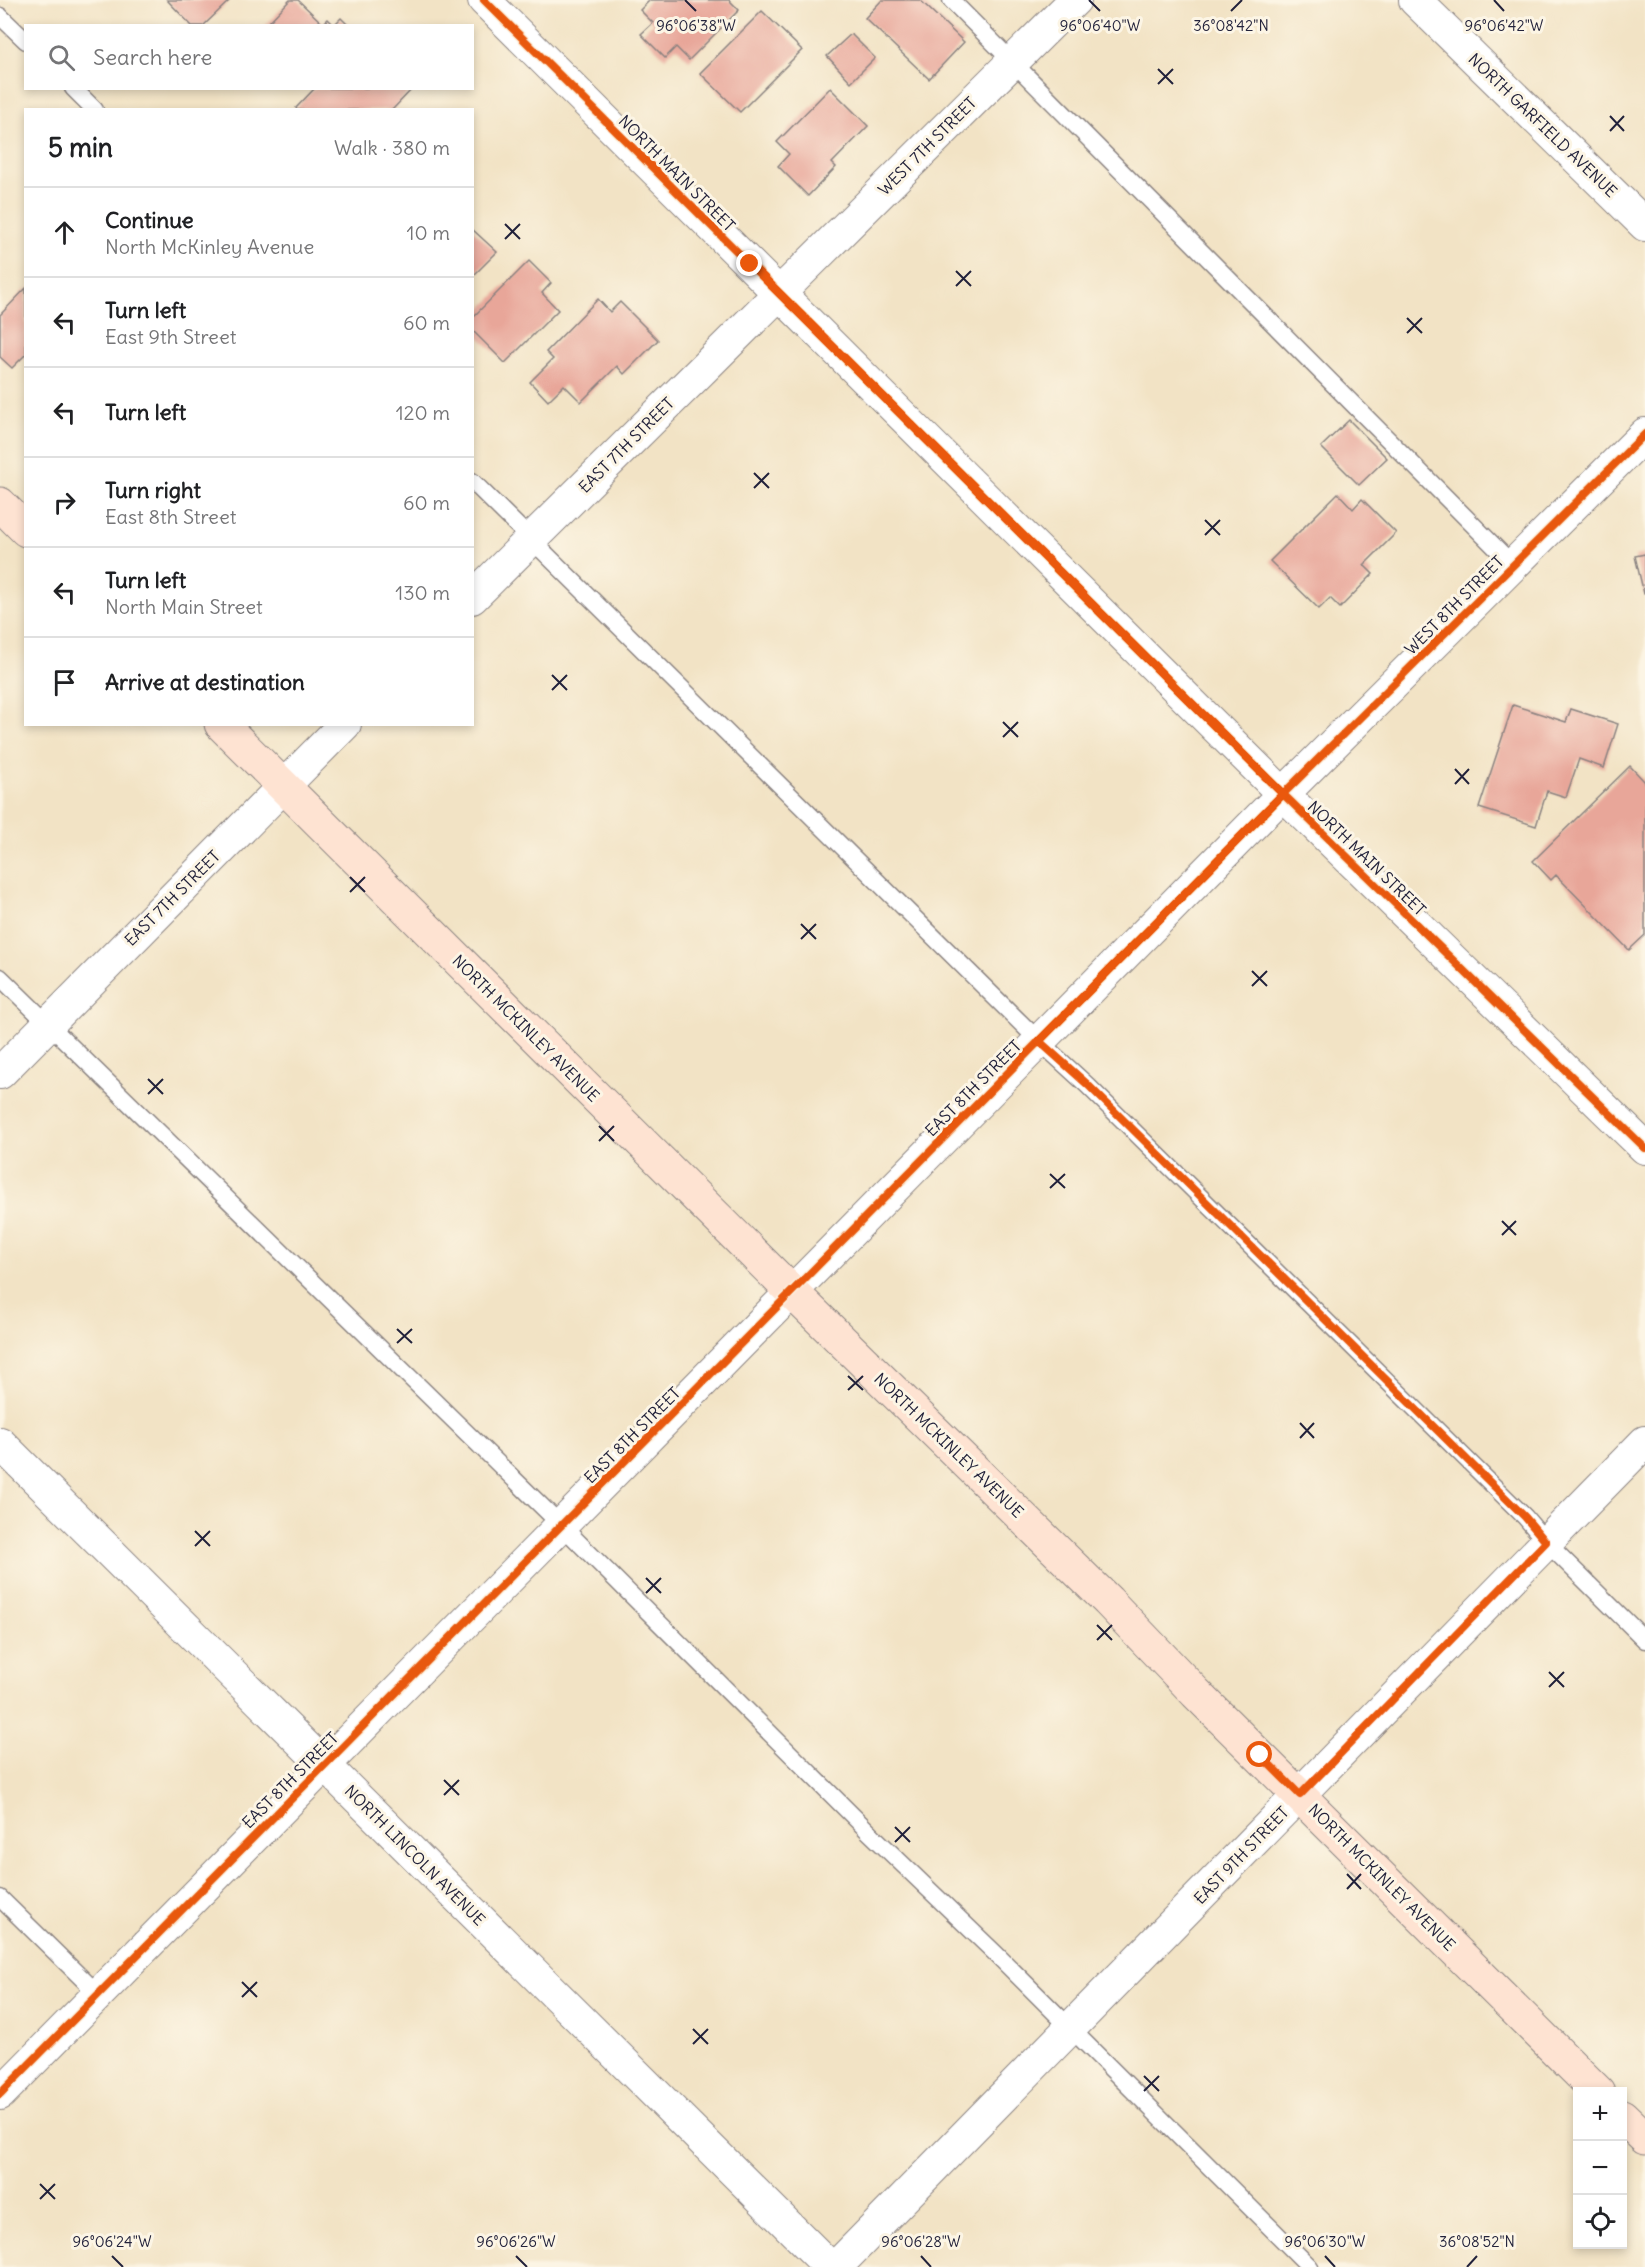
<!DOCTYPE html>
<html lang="en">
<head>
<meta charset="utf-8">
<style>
	body { margin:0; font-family:Delius,sans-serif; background:#f6f6f6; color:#202124 }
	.controls { position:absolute; right:18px; bottom:18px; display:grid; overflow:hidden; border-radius:0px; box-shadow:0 3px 9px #0003 }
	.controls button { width:54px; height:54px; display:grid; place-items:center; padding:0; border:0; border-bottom:2px solid #e0e0e0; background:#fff; color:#202124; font:30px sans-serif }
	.stop { position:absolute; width:18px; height:18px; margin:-14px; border:4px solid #ea580c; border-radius:50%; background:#fff }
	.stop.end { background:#ea580c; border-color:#fff; box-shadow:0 2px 6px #0008 }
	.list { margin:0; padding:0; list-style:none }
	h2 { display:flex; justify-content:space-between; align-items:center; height:78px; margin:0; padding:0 24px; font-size:26px }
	h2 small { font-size:20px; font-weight:400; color:#757577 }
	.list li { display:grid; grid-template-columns:39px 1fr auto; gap:18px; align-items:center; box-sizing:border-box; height:90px; padding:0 24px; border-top:2px solid #e0e0e0 }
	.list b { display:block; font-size:22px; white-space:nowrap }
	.list p { margin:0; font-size:20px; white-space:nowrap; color:#757577 }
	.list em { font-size:20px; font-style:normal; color:#757577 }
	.icon { flex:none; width:33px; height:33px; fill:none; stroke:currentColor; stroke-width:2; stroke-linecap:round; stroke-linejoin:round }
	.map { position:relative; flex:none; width:1645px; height:2267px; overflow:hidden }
	.search { position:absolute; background:#fff; box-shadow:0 3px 9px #0003; left:24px; top:24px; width:450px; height:66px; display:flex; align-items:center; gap:15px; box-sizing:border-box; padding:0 21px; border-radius:0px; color:#757577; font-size:22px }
	.panel { position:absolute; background:#fff; box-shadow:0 3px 9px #0003; left:24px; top:108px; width:450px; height:618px; border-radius:0px }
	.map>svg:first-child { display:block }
	.building { fill:#e8a699 }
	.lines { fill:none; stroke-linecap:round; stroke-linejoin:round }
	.service-casing { stroke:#8a8280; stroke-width:19 }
	.minor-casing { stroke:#8a8280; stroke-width:34 }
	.secondary-casing { stroke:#8a8280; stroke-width:35 }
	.service { stroke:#fff; stroke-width:16 }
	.minor { stroke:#fff; stroke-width:32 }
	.secondary { stroke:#fee3d2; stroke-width:33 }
	.cycleway-casing { stroke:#fcf5e5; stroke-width:11 }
	.cycleway { stroke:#e8590c; stroke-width:8 }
	.route { stroke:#ea580c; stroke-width:8 }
	.ticks { fill:none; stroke:#22223b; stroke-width:2 }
	.labels { text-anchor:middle; stroke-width:6; stroke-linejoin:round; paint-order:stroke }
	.street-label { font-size:16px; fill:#22223b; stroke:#fcf5e5 }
	.ticks-label { font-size:15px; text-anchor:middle; fill:#22223b; stroke:#fcf5e5; stroke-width:6; stroke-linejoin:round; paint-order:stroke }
</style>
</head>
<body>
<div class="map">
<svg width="1645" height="2267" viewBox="0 0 1645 2267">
	<rect width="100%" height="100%" fill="#fcf5e5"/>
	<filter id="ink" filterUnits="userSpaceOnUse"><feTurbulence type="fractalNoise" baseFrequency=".0167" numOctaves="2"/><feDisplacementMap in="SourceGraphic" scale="12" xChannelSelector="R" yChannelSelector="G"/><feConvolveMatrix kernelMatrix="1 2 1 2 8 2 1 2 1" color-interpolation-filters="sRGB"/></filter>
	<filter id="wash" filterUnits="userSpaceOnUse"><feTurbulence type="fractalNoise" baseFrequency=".008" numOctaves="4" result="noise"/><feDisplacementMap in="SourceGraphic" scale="24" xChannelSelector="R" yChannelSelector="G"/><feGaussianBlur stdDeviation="1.35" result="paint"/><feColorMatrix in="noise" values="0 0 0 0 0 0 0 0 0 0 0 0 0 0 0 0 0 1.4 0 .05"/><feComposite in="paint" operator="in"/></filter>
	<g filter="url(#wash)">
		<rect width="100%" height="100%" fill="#f2e3c5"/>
		<g id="blocks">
			<path class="building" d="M167,0H230L203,26H192Z
				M290,0H298L323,24L328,19L334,25L341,18L349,26H265Z
				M650,0H729L739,10L689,60L676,47L665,58L641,34L653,23L640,10Z
				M882,0H920L964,42L929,79L865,18Z
				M762,11L802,50L740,112L700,73Z
				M851,34L875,58L851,82L827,56Z
				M315,88H413L392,110H297L296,108Z
				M830,88L868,126L832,163L836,167L808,196L778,166L789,154L777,142Z
				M472,229L497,252L472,277Z
				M529,261L551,283L542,293L558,310L505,363L472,330V318Z
				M26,288V354L12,368L0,357V315Z
				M598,299L610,312L620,302L658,340L624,374L617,366L581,402L564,385L548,401L530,382L553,359L546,352Z
				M1349,420L1387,458L1359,485L1321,447Z
				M1338,493L1353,509L1362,499L1396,533L1364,565L1373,574L1340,608L1330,598L1319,609L1270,561Z
				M1645,554V594H1644L1635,556Z
				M1513,705L1566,722L1571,709L1618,724L1604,768L1579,759L1566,797L1547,791L1536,826L1479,808Z
				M1630,766L1645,782V935L1629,950L1556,875L1551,880L1533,861Z"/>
		</g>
	</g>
	<g filter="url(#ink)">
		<use href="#blocks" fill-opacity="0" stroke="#8a8280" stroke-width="1.5"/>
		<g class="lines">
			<g class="service-casing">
				<path id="service" d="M951,0L1513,565
					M0,16L26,41
					M73,88L95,110
					M472,481L1039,1041L1087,1085L1525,1517L1546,1542L1645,1640
					M0,977L561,1525L870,1833L995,1953L1310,2267
					M0,1898L98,1994"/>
			</g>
			<g class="minor-casing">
				<path id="minor" d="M484,0L1283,794L1645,1148
					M1415,0L1645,225
					M472,598L1075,0
					M0,1073L345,724
					M0,1443L830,2267
					M0,2094L1283,794L1645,434
					M836,2267L1645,1442"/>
			</g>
			<g class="secondary-casing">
				<path id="secondary" d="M0,504L26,530
					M221,724L792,1292L1108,1601L1196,1693L1598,2092
					M1622,2116L1645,2138"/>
			</g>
			<use href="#service" class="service"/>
			<use href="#minor" class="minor"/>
			<use href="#secondary" class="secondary"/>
			<g class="cycleway-casing">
				<path id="cycleway" d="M484,0L1283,794L1645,1148
					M0,2094L1283,794L1645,434"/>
			</g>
			<use href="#cycleway" class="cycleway"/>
		</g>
	</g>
	<g class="lines" filter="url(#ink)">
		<path class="route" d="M750,264L1283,794L1039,1041L1087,1084L1525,1517L1546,1542L1300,1795L1260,1755"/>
	</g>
	<path class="ticks" d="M685,0L696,11M1089,0L1100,11M1494,0L1504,11M1231,11L1242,0M1158,69L1173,84M1158,84L1173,69M1610,116L1624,131M1610,131L1624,116M505,224L520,239M505,239L520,224M956,271L971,286M956,286L971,271M1407,318L1422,333M1407,333L1422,318M754,473L769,488M754,488L769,473M1205,520L1220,535M1205,535L1220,520M552,675L567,690M552,690L567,675M1003,722L1018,737M1003,737L1018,722M1455,769L1469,784M1455,784L1469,769M350,877L365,892M350,892L365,877M801,924L816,939M801,939L816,924M1252,971L1267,986M1252,986L1267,971M148,1079L163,1094M148,1094L163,1079M599,1126L614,1141M599,1141L614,1126M1050,1174L1065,1188M1050,1188L1065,1174M1502,1221L1516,1235M1502,1235L1516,1221M397,1329L412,1343M397,1343L412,1329M848,1376L863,1390M848,1390L863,1376M1300,1423L1314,1438M1300,1438L1314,1423M195,1531L210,1546M195,1546L210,1531M646,1578L661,1593M646,1593L661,1578M1097,1625L1112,1640M1097,1640L1112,1625M1549,1672L1564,1687M1549,1687L1564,1672M444,1780L459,1795M444,1795L459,1780M895,1827L910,1842M895,1842L910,1827M1347,1874L1361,1889M1347,1889L1361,1874M242,1982L257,1997M242,1997L257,1982M693,2029L708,2044M693,2044L708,2029M1144,2076L1159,2091M1144,2091L1159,2076M40,2184L55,2199M40,2199L55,2184M112,2256L123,2267M516,2256L527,2267M921,2256L931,2267M1325,2256L1335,2267M1467,2267L1477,2256"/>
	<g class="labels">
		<g class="street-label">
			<text transform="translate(1543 125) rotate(44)" y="6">NORTH GARFIELD AVENUE</text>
			<text transform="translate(927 146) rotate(-45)" y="6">WEST 7TH STREET</text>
			<text transform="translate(677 173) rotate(45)" y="6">NORTH MAIN STREET</text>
			<text transform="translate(626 445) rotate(-45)" y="6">EAST 7TH STREET</text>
			<text transform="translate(1454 605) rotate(-45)" y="6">WEST 8TH STREET</text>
			<text transform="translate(1367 858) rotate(44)" y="6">NORTH MAIN STREET</text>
			<text transform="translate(172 898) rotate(-45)" y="6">EAST 7TH STREET</text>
			<text transform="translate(526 1028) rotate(45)" y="6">NORTH MCKINLEY AVENUE</text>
			<text transform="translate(973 1088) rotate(-45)" y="6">EAST 8TH STREET</text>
			<text transform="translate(632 1435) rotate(-45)" y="6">EAST 8TH STREET</text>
			<text transform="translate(949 1445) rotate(44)" y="6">NORTH MCKINLEY AVENUE</text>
			<text transform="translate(290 1780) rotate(-45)" y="6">EAST 8TH STREET</text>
			<text transform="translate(415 1855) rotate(45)" y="6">NORTH LINCOLN AVENUE</text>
			<text transform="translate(1241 1855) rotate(-46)" y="6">EAST 9TH STREET</text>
			<text transform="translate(1382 1877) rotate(45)" y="6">NORTH MCKINLEY AVENUE</text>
		</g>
	</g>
	<g class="ticks-label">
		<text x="1504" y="31">96°06'42"W</text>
		<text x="696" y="31">96°06'38"W</text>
		<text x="1100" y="31">96°06'40"W</text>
		<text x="1231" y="31">36°08'42"N</text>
		<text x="112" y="2247">96°06'24"W</text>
		<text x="516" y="2247">96°06'26"W</text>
		<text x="921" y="2247">96°06'28"W</text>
		<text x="1325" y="2247">96°06'30"W</text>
		<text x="1477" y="2247">36°08'52"N</text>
	</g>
</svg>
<div class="controls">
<button>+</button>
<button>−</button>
<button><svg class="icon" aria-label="locate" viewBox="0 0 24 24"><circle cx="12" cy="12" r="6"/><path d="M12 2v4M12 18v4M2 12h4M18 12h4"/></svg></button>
</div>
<div class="stop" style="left:1260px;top:1755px"></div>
<div class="stop end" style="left:750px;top:264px"></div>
<div class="search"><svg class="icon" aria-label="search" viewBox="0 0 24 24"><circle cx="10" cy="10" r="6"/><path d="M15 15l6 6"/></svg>Search here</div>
<section class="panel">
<h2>5 min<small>Walk · 380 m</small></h2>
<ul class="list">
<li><svg class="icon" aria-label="ahead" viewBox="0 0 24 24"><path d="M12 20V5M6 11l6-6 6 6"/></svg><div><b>Continue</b><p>North McKinley Avenue</p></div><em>10 m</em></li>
<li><svg class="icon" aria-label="left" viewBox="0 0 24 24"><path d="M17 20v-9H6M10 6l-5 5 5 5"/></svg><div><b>Turn left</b><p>East 9th Street</p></div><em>60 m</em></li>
<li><svg class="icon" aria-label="left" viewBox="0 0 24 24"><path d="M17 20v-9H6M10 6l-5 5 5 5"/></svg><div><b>Turn left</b></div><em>120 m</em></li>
<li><svg class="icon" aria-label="right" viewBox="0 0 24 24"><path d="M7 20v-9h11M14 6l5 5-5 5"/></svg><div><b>Turn right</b><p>East 8th Street</p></div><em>60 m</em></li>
<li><svg class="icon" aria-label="left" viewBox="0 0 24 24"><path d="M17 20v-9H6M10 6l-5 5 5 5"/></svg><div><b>Turn left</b><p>North Main Street</p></div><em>130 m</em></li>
<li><svg class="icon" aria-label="arrive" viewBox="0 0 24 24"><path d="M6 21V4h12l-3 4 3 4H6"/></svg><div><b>Arrive at destination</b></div></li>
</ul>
</section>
</div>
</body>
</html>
